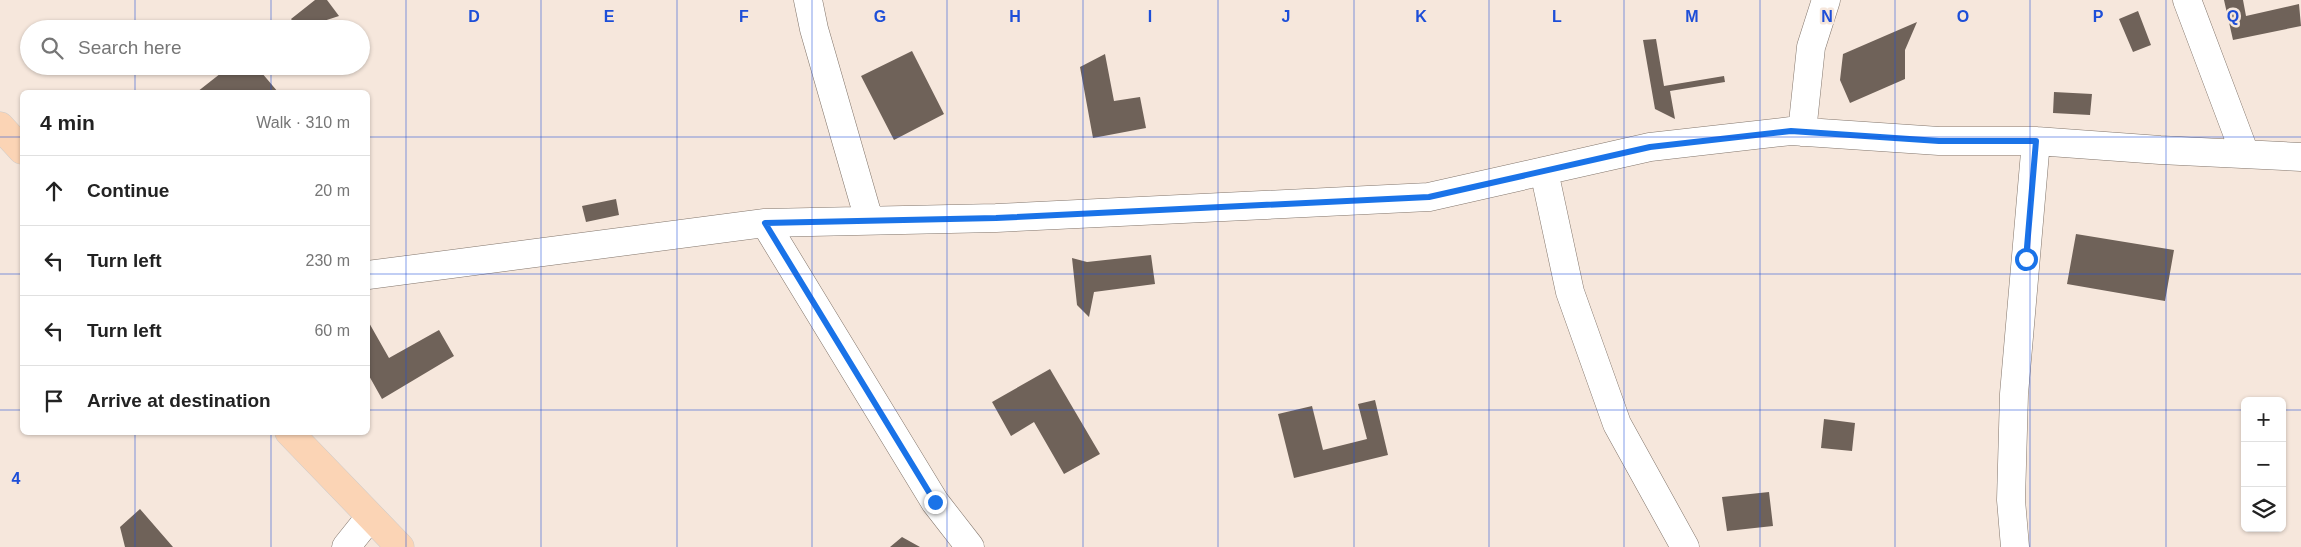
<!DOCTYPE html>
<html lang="en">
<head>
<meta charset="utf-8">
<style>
	body { margin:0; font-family:Arial,sans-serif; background:#f2f2f2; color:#222 }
	.controls { position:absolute; right:15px; bottom:15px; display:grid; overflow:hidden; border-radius:8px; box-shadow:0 1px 4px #0004 }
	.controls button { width:45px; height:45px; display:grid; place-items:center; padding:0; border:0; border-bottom:1px solid #e0e0e0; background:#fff; color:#222; font:25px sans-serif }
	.stop { position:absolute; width:15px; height:15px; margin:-11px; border:4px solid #1a73e8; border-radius:50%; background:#fff }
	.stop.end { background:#1a73e8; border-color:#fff; box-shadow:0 1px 5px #0008 }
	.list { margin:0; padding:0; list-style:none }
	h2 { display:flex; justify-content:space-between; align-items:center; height:65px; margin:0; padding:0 20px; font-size:21px }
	h2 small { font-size:16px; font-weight:400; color:#767676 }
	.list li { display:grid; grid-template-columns:32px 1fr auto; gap:15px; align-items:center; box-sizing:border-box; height:70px; padding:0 20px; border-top:1px solid #e0e0e0 }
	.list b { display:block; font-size:19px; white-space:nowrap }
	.list em { font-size:16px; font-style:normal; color:#767676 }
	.icon { flex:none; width:28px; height:28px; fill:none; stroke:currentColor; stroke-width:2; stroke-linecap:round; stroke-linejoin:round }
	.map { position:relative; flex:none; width:2301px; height:547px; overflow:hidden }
	.search { position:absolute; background:#fff; box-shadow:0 1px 4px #0004; left:20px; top:20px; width:350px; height:55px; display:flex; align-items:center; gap:12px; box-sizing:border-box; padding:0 18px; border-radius:28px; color:#767676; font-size:19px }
	.panel { position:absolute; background:#fff; box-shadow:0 1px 4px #0004; left:20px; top:90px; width:350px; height:345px; border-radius:8px }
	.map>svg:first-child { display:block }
	.building { fill:#6f6259 }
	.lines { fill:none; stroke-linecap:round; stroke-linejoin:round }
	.minor-casing { stroke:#82756b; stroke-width:29 }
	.major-casing { stroke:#cdcbca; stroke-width:29 }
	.minor { stroke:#fff; stroke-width:28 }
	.major { stroke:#fbd4b5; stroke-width:28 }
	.route { stroke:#1a73e8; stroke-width:6 }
	.grid { fill:none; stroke:#1d4ed8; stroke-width:1; stroke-opacity:0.55 }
	.grid-label { font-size:16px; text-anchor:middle; font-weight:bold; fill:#1d4ed8; stroke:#f6e7dc; stroke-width:5; stroke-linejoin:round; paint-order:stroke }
</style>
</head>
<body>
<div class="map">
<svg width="2301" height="547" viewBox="0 0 2301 547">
	<rect width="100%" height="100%" fill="#f6e7dc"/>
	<path class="building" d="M315,0H327L339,16L299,29L291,19Z
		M2224,0H2243L2246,16L2299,4L2301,26L2233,40Z
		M2138,11L2151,45L2133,52L2119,19Z
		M1917,22L1905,50V79L1850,103L1840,80L1843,54Z
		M1656,39L1664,86L1724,76L1725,82L1670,91L1675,119L1655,109L1643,40Z
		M912,51L944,114L894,140L861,76Z
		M1105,54L1114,101L1140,97L1146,128L1093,138L1080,67Z
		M230,66H256L278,92H197Z
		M2054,92L2092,94L2090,115L2053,113Z
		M616,199L619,215L586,222L582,206Z
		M2076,234L2174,250L2165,301L2067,284Z
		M1151,255L1155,284L1094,292L1089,317L1077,305L1072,258L1087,262Z
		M368,321L389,358L439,330L454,356L382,399L368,374Z
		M1050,369L1100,454L1064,474L1034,422L1011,436L992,402Z
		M1375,400L1388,455L1294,478L1278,414L1312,406L1323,450L1367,439L1358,404Z
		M1824,419L1855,423L1852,451L1821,448Z
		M1769,492L1773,526L1727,531L1722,497Z
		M140,509L173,547H125L120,527Z
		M902,537L920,547H890Z"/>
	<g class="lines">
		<g class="minor-casing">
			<path id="minor" d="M808,0L814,29L869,220
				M2187,0L2245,154
				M1802,132L1811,47L1826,0
				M1544,171L1570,292L1617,424L1685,547
				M765,223L935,502L970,547
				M368,275L765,223L996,218L1429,197L1650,147L1791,131L1939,141H2036L2160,150L2301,157
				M346,547L370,517
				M2015,547L2011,500L2014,394L2036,141"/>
		</g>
		<g class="major-casing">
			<path id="major" d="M0,126L22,150
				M289,432L400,547"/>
		</g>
		<use href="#minor" class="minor"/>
		<use href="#major" class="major"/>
	</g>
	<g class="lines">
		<path class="route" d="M935,502L765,223L996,218L1429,197L1650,147L1791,131L1939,141H2036L2026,259"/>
	</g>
	<path class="grid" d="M135,0V29M271,0V29M406,0V547M541,0V547M677,0V547M812,0V547M947,0V547M1083,0V547M1218,0V547M1354,0V547M1489,0V547M1624,0V547M1760,0V547M1895,0V547M2030,0V547M2166,0V547M135,66V92M271,66V92M0,137H22M368,137H2301M0,274H22M368,274H2301M0,410H22M368,410H2245M2282,410H2301M135,432V547M271,432V547"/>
	<g class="grid-label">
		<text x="474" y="22">D</text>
		<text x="609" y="22">E</text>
		<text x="744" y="22">F</text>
		<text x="880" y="22">G</text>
		<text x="1015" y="22">H</text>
		<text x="1150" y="22">I</text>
		<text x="1286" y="22">J</text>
		<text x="1421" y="22">K</text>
		<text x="1557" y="22">L</text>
		<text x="1692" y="22">M</text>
		<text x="1827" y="22">N</text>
		<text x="1963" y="22">O</text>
		<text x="2098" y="22">P</text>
		<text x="2233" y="22">Q</text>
		<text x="16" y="484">4</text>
	</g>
</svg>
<div class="controls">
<button>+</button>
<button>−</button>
<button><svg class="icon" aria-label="layers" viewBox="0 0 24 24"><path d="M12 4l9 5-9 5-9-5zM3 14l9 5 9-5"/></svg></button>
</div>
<div class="stop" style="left:2026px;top:259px"></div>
<div class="stop end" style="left:935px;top:502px"></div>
<div class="search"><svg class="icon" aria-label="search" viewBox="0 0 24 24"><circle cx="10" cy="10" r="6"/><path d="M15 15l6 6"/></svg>Search here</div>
<section class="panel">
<h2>4 min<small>Walk · 310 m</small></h2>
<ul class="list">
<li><svg class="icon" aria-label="ahead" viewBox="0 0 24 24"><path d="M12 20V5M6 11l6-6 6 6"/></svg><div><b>Continue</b></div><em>20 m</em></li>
<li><svg class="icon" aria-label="left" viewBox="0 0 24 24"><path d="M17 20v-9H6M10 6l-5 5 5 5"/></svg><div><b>Turn left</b></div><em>230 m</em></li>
<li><svg class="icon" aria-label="left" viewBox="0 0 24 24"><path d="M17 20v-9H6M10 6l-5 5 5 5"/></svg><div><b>Turn left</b></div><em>60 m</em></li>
<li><svg class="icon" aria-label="arrive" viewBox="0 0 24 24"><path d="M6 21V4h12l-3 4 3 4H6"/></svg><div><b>Arrive at destination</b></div></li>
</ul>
</section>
</div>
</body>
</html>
